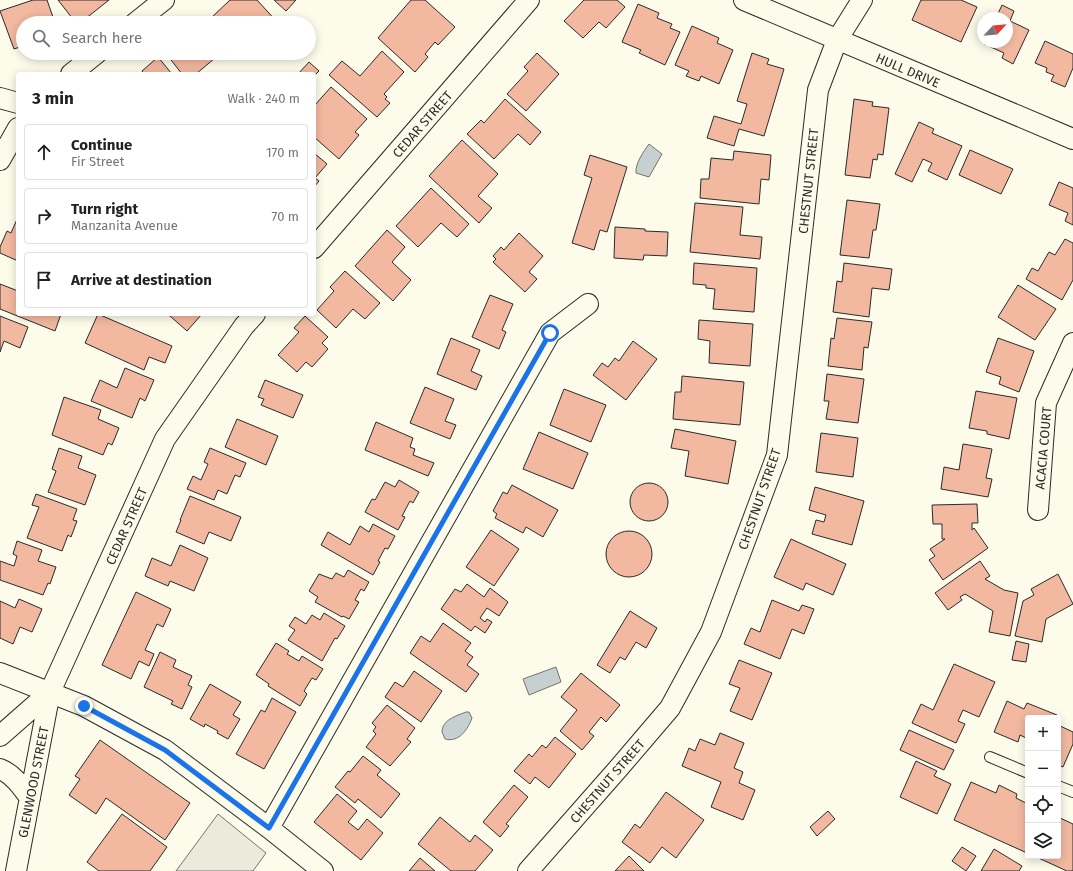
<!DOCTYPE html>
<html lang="en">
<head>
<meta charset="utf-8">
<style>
	body { margin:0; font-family:"Fira Sans",sans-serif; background:#f6f6f6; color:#202124 }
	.controls { position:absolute; right:12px; bottom:12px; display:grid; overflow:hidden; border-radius:4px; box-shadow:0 2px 10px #0003 }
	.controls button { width:36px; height:36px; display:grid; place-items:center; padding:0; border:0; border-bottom:1px solid #e0e0e0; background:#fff; color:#202124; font:20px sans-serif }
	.compass { position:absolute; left:977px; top:12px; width:36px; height:36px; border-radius:50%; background:#fff; box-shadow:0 2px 10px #0003; rotate:64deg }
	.stop { position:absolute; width:12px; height:12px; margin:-9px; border:3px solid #1a73e8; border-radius:50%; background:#fff }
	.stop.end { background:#1a73e8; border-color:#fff; box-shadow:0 1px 4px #0008 }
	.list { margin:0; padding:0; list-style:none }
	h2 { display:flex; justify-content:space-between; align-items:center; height:52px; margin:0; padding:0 16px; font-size:17px }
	h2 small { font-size:13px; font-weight:400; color:#757577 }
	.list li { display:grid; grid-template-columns:26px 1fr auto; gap:12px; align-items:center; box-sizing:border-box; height:56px; margin:0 8px 8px; padding:0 8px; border:1px solid #e0e0e0; border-radius:4px }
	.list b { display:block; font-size:15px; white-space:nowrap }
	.list p { margin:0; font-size:13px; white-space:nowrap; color:#757577 }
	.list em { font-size:13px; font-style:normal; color:#757577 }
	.icon { flex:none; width:22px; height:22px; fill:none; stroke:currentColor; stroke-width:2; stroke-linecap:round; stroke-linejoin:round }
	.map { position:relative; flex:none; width:1073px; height:871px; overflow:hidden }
	.search { position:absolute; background:#fff; box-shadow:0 2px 10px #0003; left:16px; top:16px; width:300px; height:44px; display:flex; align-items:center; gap:10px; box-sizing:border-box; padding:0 14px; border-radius:22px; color:#757577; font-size:15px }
	.panel { position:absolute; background:#fff; box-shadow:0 2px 10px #0003; left:16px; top:72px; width:300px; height:244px; border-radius:4px }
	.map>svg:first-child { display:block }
	.parking { fill:#eceadb; stroke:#74746e }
	.water { fill:#c7d0d0; stroke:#74746e }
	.building { fill:#f2b8a0; stroke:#2b2b2b }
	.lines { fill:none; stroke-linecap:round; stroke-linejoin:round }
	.lane-casing { stroke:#2b2b2b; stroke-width:12 }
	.street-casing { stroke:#2b2b2b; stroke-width:22 }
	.lane { stroke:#fdfbea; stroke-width:10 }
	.street { stroke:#fdfbea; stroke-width:20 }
	.route { stroke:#1a73e8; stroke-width:5 }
	.labels { text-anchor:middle; stroke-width:3; stroke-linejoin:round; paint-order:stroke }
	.street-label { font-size:13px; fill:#2b2b2b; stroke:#fdfbea }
</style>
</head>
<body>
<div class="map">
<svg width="1073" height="871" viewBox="0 0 1073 871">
	<rect width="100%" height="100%" fill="#fdfbea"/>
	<path class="parking" d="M218,814L266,853L253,871H176Z"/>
	<path class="water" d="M649,144L662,154L649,177L636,173C635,164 643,152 649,144Z
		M556,667L561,682L529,695L523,679Z
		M466,712H469L472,718C468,729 459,743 445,739L442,732C442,720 456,716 466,712Z"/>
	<path class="building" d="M33,0H47L54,20L44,23H23V46L14,49L0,11Z
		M58,0H109L80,23H76Z
		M230,0H257L278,23H216L211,18Z
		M274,0H296L286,11Z
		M411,0H425L455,27L438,45L435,42L425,54L428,57L415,72L378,38Z
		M584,0H617L625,7L606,28L599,22L583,38L564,21Z
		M921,0H961L977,7L961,42L912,20Z
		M638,4L659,13L657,18L672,24L670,28L680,32L665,65L639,53L641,50L622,42Z
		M1002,5L1014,11L1010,21L1029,30L1013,64L1002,58L1004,53L984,44L985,42H1007V18H996Z
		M692,26L719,38L717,43L733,50L719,84L701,76L699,81L686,76L689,71L675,65Z
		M1045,41L1073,54V68L1065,87L1051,81L1054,75L1046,72L1047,68L1035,63Z
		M382,51L404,72L384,94L387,97L385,99L390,103L377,117L329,75L342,61L360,76Z
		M172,53H221L196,74H182L168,56Z
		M537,53L559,74L526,111L507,94L528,71L524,67Z
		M752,53L769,59L767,64L784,69L764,136L739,129L734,146L707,138L714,116L741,124L747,104L737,101Z
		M158,57L172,74H144L142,71Z
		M309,62L319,71L314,76V74H298Z
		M331,87L367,119L355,132L359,135L339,159L314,137V106Z
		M505,99L541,132L530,145L518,134L494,159L467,134L481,120L484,123Z
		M854,99L873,102L872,106L889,108L883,155L878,154L877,160L873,159L870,178L845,175Z
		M919,122L934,129L932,133L962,146L947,180L928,171L932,163L923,159L912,182L895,174Z
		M462,140L498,174L478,196L492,208L479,223L429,176Z
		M970,150L1013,169L1001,194L959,175Z
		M734,151L771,155L769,180L761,179L759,204L700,198L701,179H709L711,158L733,160Z
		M314,153L327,164L315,178L319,181L314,187Z
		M590,155L627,167L607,232L600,230L594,250L572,243L592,178L584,175Z
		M1059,182L1073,188V225L1065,221L1068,213L1049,205Z
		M431,188L469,224L457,237L441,223L418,247L396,226Z
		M847,200L880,204L876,230H873L869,258L840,255Z
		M695,203L743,207L740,235L762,237L760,259L690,252Z
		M18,217V261L0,253V247L7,231L11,233Z
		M615,227L645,229V231L668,232L667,256L644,255L643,260L614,258Z
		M387,230L405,247L392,262L411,280L393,301L355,266Z
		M519,233L543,256L529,272L537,279L525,292L493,262L496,259L493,256L501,247L504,250Z
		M1065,239L1073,243V280L1062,300L1026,279L1032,268L1038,271L1049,252L1055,255Z
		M694,263L757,268L754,312L713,309L715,289L706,288V285L693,284Z
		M844,263L892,269L889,290L872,288L869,317L833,312L837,281L842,282Z
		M345,271L380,303L365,319L353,309L336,328L317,310L334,291L330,287Z
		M0,284L18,291V314H61L55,331L0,309Z
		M1018,285L1056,309L1035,340L998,317Z
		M490,295L513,304L502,330L506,332L499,349L472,337Z
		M98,314L172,346L165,363L149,357L144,370L85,343Z
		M166,314H202L187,331L170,316Z
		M0,316L28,327L20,348L4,341L0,352Z
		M305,316L328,337L322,343L328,349L312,367L306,362L297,372L278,355L299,332L294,328Z
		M837,318L872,322L868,348L864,347L862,370L828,366L831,338L834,339Z
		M699,320L753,324L750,366L709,363L710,341L698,339Z
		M451,338L480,350L471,371L482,376L476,390L437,374Z
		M998,338L1034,351L1019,392L999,384L1001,377L986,372Z
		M633,341L657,359L626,400L593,375L602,363L608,367L615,358L619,361Z
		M125,368L154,380L145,401L140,398L132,418L91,401L100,380L117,388Z
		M827,374L864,379L858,423L826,419L829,401H824Z
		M682,376L744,382L740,425L673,419L675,392H681Z
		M265,380L303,395L293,418L261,405L264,399L258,397Z
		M425,387L454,399L445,421L456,425L450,439L410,423Z
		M564,389L606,405L591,442L550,425Z
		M976,391L1017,398L1009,439L987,434V431L969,428Z
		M64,397L101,410L98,419L119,428L112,445L108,443L103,455L52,435Z
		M237,419L278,436L266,465L225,447Z
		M376,422L413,438L410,447L415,449L413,455L434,463L428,476L365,450Z
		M675,429L736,441L728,484L685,476L689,451L671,448Z
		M539,432L588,453L573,489L523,469Z
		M821,433L858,438L853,477L816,472Z
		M963,444L992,449L986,478L992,479L988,497L941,489L944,467L959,470Z
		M59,448L82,456L78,468L96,475L85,505L48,492L56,471L52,469Z
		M210,448L246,463L240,477L235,475L227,494L218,490L214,500L187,489L193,476L201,480L208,464L204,462Z
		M399,480L419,492L413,503L410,501L402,516L405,517L398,530L365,512L372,499L375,500L385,482L395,487Z
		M630 502a19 19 0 1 1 38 0a19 19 0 1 1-38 0Z
		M512,485L558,510L543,537L526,527L523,533L495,518L497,514L493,511L503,492L507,494Z
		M815,487L864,501L852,545L812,534L816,520L824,522L826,515L809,510Z
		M36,494L77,509L73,520L77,521L71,537L68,535L62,551L27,538L39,507L32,505Z
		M190,496L241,517L231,541L209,532L204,544L176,532L181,520H180Z
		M977,504L978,523H972V530L974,528L988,548L943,580L929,560L935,556L930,549L945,539H942V524H933L932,505Z
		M373,524L395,536L388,549L385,548L378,561L380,562L373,575L321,545L328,532L350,545L360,526L369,532Z
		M491,530L519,549L494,586L466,567Z
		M606 554a23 23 0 1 1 46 0a23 23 0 1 1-46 0Z
		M791,539L846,564L833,595L806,583L803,590L774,577Z
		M17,541L42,550L38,561L56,567L50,584L48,583L43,595L0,580V561L14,566L17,556L13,554Z
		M180,545L208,558L194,591L170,581L168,586L145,576L152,558L171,566Z
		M980,561L990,576L985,579L1004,590L1018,593L1010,636L989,632L993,611L965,594L960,597L962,600L948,610L935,593Z
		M348,570L369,582L364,591L361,589L355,600L359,602L349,619L343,616L342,617L315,602L318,597L309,591L319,574L332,579L336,573L344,577Z
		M1058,574L1073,604L1046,619L1042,642L1015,636L1023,601L1034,595L1031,589Z
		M467,584L484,597L490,588L508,602L499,616L487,608L480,618L485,622L487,619L492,622L485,633L475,626L471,631L441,609L455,589L461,592Z
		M136,592L171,609L163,627L157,624L145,650L154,654L149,666L139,661L131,679L102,665Z
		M19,599L42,609L32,632L20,627L13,644L0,638V601L15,608Z
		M772,600L799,611L802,605L814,609L804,634L792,629L780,659L744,644L751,628L760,632Z
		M630,611L657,628L646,648L636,642L625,660L620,657L610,673L597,665Z
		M324,613L345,626L337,639L335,638L322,661L288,640L295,630L289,626L295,617L306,624L312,615L320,620Z
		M443,623L471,643L465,651L473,657L467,665L479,674L466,692L410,653L421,636L430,642Z
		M1016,641L1029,644L1026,662L1012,660Z
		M276,643L289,651L287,654L299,661L302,656L323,669L316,680L312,678L304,691L307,694L300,706L268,686L269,684L256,675Z
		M160,652L176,660L173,667L192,676L188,685L192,687L182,709L171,704L173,701L144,687Z
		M739,660L772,673L752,720L730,711L740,688L729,684Z
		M954,664L995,682L979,717L963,710L958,721L965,724L956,743L912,723L921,704L933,710Z
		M414,671L442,691L421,722L385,697L395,682L403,687Z
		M581,673L620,705L606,722L601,717L589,732L594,736L582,750L560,731L577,710L561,697Z
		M210,684L241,702L233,715L240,719L228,739L217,733L218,731L205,724L204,727L190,719Z
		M272,698L296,712L264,769L236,754L261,710L265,712Z
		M1007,701L1024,709L1027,703L1057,715L1056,718H1028V739L1020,735L1018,742L994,732Z
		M387,705L415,728L407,739L411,742L390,766L366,747L376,734L373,731L376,727L372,723Z
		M1058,725L1073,732V744L1063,767L1058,765Z
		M909,730L954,750L944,770L900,750Z
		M720,733L744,743L734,768L743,772L739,783L755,790L743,820L711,807L721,782L682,766L689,748L695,751L700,739L715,745Z
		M555,737L576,754L549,788L535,777L530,784L514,771L529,754L532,757L542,745L546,748Z
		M100,740L190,803L165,840L106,798L96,814L69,795L80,779L75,776Z
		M363,756L381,770L377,775L400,794L381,818L358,799L355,803L335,787L348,771L350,772Z
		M916,761L937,771L934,776L951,784L937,814L900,797Z
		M971,782L996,793L999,785L1017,794L1016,798L1028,804L1027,853L954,820Z
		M514,785L528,797L506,824L509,826L500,837L483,822Z
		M666,792L704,820L676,858L662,847L650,863L622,842L635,824L640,828Z
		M337,794L357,811L348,822L358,830L367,819L383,833L361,860L314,822Z
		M828,811L835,819L817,836L810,827Z
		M122,814L167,847L150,871H99L87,862Z
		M440,817L470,842L475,835L493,850L475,871H451L418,844Z
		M1058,817L1073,824V871H1067L1034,856H1058Z
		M962,847L976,856L966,871L952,861Z
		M994,849L1022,866L1019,871H981Z
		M629,856L644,871H615Z
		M420,858L435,871H409Z"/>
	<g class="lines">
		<g class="lane-casing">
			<path id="lane" d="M990,757L1028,773
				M1058,786L1073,792"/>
		</g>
		<g class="street-casing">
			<path id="street" d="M744,0L1073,139
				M135,23L164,0
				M71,74L97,53
				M0,98L18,103
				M0,160L18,128
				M314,248L529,0
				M1038,510L1046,403L1073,343
				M0,673L84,706L165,750L269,828L323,871
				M0,736L50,692L165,439L244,326L255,314
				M0,769C13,774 22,787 30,798
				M269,828L550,333L588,304
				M16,871L50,692
				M528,871L617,770L670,708L711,632L777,455L818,90L837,40L862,0"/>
		</g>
		<use href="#lane" class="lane"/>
		<use href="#street" class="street"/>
	</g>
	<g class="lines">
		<path class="route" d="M84,706L165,750L269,828L550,333"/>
	</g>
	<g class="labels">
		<g class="street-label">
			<text transform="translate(908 70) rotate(23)" y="5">HULL DRIVE</text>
			<text transform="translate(422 124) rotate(-49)" y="5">CEDAR STREET</text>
			<text transform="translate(808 181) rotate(-84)" y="5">CHESTNUT STREET</text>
			<text transform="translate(1043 448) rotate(-85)" y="5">ACACIA COURT</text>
			<text transform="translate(759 499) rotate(-71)" y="5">CHESTNUT STREET</text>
			<text transform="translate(126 526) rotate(-66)" y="5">CEDAR STREET</text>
			<text transform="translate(607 781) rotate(-49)" y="5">CHESTNUT STREET</text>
			<text transform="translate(33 782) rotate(-79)" y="5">GLENWOOD STREET</text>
		</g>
	</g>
</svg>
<div class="controls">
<button>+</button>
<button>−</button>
<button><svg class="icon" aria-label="locate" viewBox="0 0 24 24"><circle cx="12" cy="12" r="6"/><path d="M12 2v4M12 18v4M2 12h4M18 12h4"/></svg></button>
<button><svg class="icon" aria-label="layers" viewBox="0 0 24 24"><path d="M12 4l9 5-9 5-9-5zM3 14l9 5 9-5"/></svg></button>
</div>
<svg class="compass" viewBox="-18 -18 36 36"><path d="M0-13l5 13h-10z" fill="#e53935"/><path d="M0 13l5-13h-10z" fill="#757577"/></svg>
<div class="stop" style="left:550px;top:333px"></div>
<div class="stop end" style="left:84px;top:706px"></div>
<div class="search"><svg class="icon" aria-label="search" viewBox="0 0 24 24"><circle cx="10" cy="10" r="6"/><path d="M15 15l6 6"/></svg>Search here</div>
<section class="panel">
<h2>3 min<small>Walk · 240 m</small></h2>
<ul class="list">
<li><svg class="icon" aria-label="ahead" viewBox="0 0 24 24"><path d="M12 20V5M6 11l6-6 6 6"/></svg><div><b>Continue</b><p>Fir Street</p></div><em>170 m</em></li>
<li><svg class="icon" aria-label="right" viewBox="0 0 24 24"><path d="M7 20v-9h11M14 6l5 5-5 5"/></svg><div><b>Turn right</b><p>Manzanita Avenue</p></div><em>70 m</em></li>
<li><svg class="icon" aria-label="arrive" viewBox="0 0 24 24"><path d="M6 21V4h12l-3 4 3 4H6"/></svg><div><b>Arrive at destination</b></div></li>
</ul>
</section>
</div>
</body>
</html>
